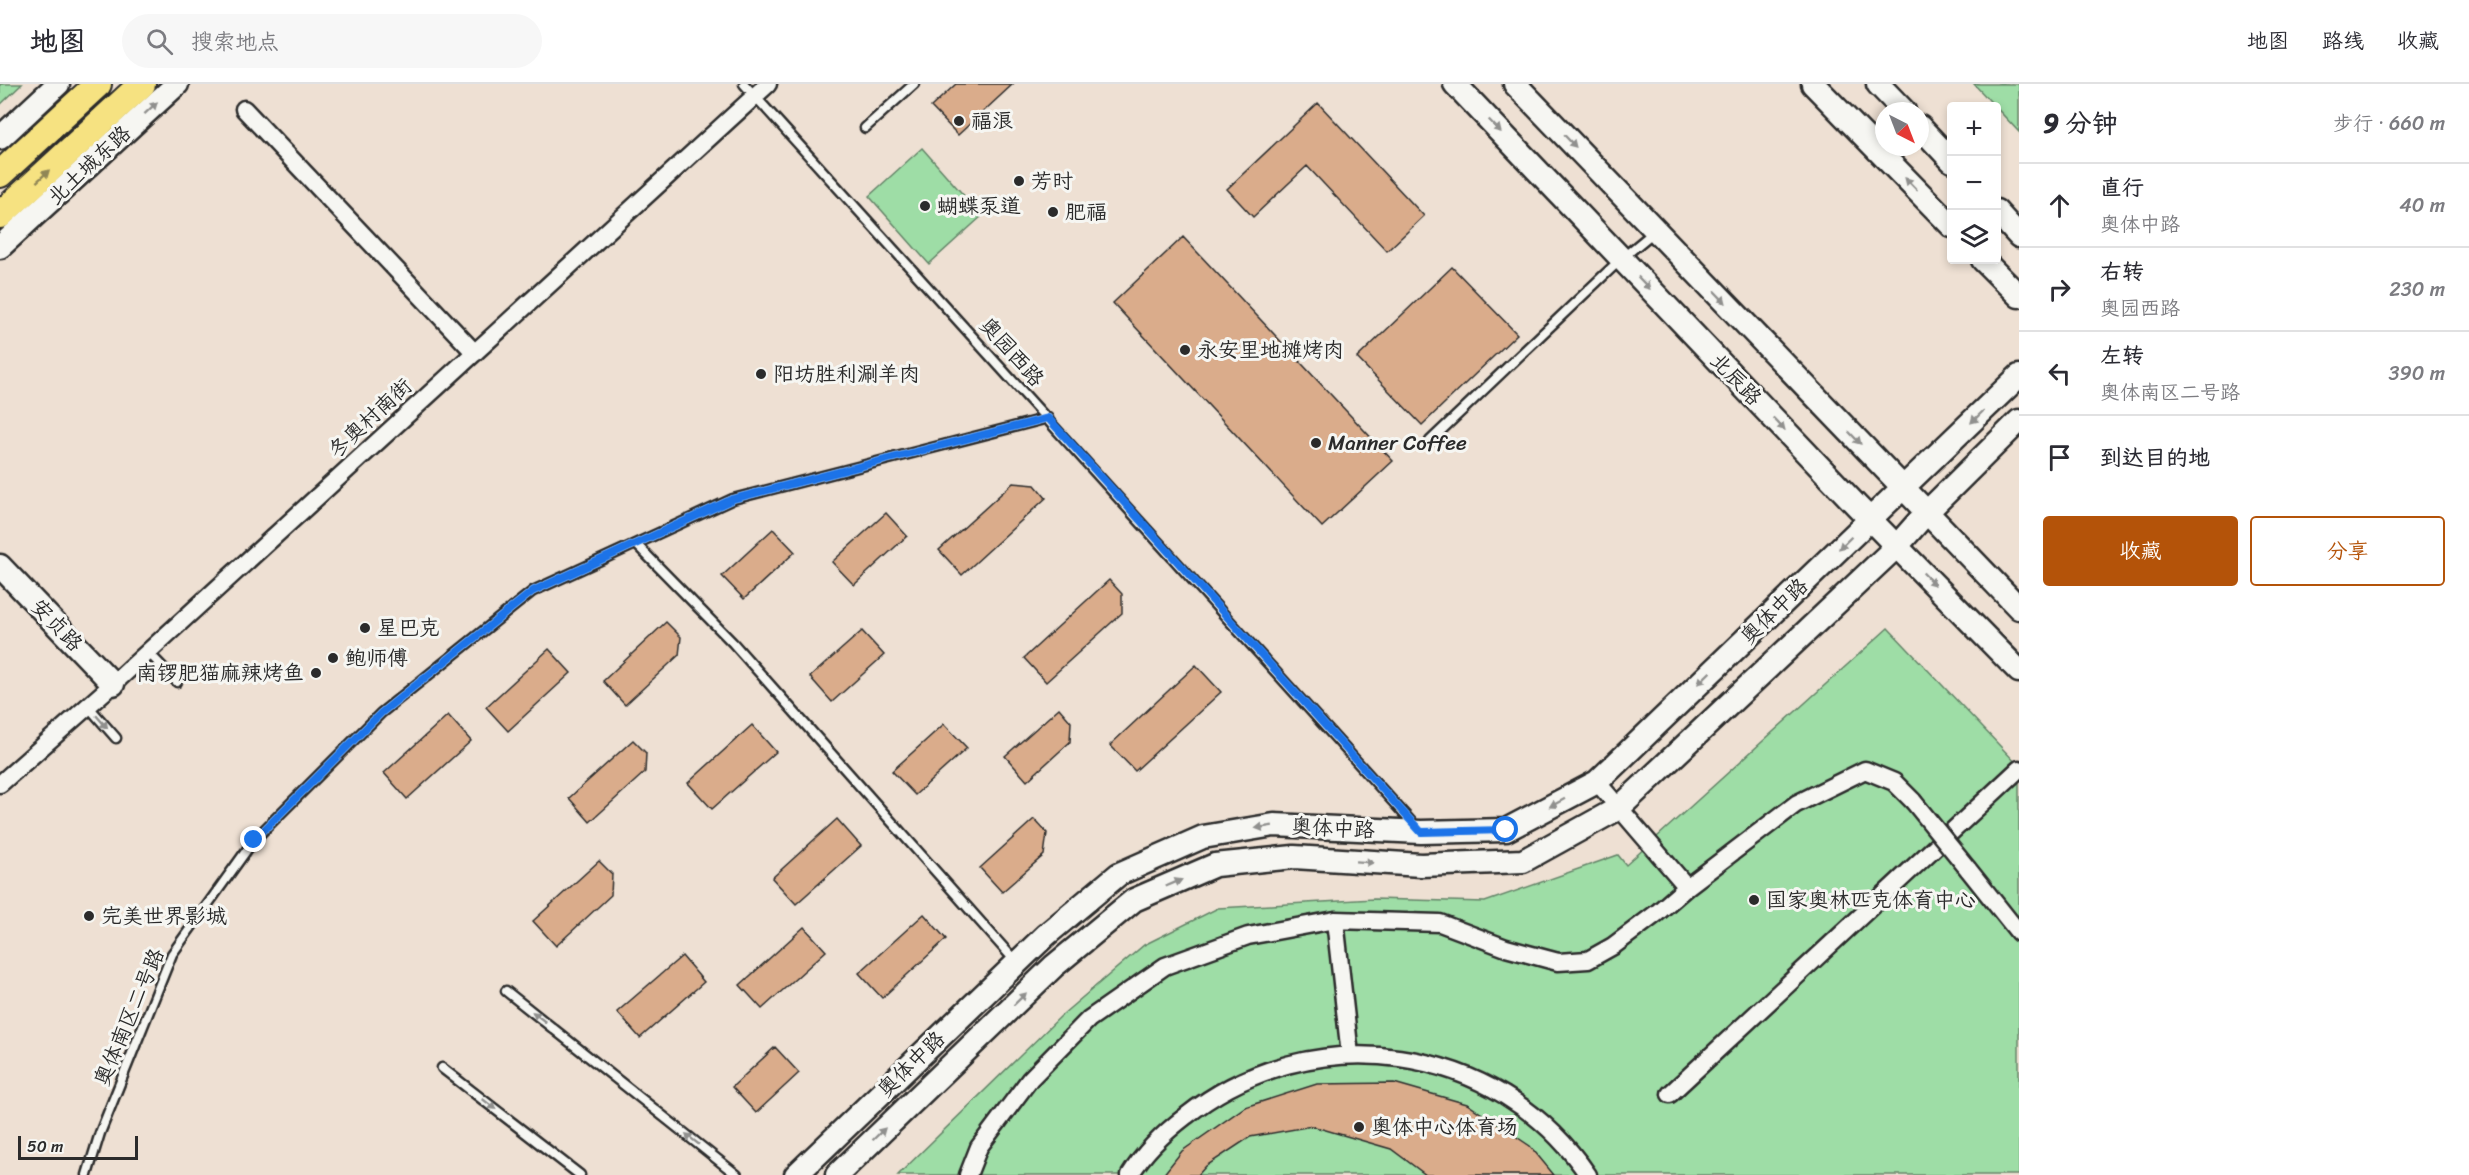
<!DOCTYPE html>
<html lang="zh">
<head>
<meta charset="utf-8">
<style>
	body { margin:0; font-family:Sriracha,"LXGW WenKai TC",sans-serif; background:#f7f7f7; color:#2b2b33 }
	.controls { position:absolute; right:18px; top:18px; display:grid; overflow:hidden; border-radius:6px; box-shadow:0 3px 9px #0003 }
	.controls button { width:54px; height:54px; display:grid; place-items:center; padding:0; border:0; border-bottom:2px solid #e1e1e2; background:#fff; color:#2b2b33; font:30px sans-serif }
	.compass { position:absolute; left:1875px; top:18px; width:54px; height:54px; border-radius:50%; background:#fff; box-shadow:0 3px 9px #0003; rotate:138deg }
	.scale { position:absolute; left:18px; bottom:15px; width:120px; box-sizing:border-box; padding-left:6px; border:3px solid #2b2b2b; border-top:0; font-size:16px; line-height:21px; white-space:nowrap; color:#2b2b2b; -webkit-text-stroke:4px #f6f6f2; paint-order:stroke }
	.stop { position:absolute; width:18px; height:18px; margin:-14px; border:4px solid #1a73e8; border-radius:50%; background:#fff }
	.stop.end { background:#1a73e8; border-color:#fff; box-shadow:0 2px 6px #0008 }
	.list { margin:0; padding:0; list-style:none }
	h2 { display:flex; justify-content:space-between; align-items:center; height:78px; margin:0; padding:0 24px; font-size:26px }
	h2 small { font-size:20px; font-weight:400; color:#7c7c81 }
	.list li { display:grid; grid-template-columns:39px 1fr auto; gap:18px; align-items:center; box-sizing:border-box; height:84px; padding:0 24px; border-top:2px solid #e1e1e2 }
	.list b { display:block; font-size:22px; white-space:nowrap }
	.list p { margin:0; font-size:20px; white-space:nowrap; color:#7c7c81 }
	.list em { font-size:20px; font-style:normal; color:#7c7c81 }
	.actions { display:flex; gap:12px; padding:18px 24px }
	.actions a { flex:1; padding:14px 0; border:2px solid #b45309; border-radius:6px; text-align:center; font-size:21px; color:#b45309 }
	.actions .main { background:#b45309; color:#fff }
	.icon { flex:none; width:33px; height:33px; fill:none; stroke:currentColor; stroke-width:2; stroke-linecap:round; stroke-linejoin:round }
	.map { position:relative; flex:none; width:2019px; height:1091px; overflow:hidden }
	header { display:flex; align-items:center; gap:36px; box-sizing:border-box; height:84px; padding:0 30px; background:#fff; border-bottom:2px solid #e1e1e2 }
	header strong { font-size:28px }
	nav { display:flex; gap:33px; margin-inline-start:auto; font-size:21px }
	.search { width:420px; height:54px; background:#f7f7f7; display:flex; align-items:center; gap:15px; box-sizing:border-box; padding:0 21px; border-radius:33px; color:#7c7c81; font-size:22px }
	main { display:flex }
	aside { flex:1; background:#fff }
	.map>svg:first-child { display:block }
	.green { fill:#9edda6; stroke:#648468; stroke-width:1.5 }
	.building { fill:#daac8b; stroke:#2b2b2b; stroke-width:1.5 }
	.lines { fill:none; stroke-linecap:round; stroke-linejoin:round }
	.lane-casing { stroke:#2b2b2b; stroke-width:13 }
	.street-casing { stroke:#2b2b2b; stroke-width:21 }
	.secondary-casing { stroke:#2b2b2b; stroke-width:27 }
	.primary-casing { stroke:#2b2b2b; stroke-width:30 }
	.lane { stroke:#f6f6f2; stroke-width:8 }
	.street { stroke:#f6f6f2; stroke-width:16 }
	.secondary { stroke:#f6f6f2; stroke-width:22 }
	.primary { stroke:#f6e281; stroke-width:26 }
	.street-bridge-casing { stroke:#2b2b2b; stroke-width:21; stroke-linecap:butt }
	.street-bridge { stroke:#f6f6f2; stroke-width:16 }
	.oneway { fill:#90908e }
	.oneway2 { fill:#908656 }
	.route { stroke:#1a73e8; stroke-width:8 }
	.poi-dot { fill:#2b2b2b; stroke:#f6f6f2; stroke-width:2 }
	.labels { text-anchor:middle; stroke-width:6; stroke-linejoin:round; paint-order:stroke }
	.poi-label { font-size:21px; fill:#2b2b2b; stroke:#f6f6f2; text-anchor:start }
	.street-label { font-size:21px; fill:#2b2b2b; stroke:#f6f6f2 }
</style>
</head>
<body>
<header>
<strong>地图</strong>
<div class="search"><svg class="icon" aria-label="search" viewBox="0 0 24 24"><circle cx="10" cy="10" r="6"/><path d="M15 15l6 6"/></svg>搜索地点</div>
<nav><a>地图</a><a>路线</a><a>收藏</a></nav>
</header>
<main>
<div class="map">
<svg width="2019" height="1091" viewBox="0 0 2019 1091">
	<rect width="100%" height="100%" fill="#eee0d3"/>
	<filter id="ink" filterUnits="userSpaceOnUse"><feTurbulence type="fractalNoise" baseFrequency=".0167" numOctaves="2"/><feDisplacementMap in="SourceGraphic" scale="12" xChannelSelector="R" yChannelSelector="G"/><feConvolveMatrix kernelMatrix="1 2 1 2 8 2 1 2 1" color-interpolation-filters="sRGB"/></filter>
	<g filter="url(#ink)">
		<path class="green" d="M0,0H22L0,21Z
			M1974,0H2019V48Z
			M922,64L982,132L929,180L869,112Z
			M1888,544L2019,682V1091H898L1063,930L1144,861L1218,824L1374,815L1485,818L1618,771L1626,781Z"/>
		<path class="building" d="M956,0H1013L958,51L931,23Z
			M1318,19L1424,132L1387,167L1307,82L1253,133L1227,105Z
			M1183,153L1393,377L1322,443L1113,219Z
			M1452,183L1517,250L1422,341L1357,274Z
			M1013,399L1035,401L1046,414L962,491L939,466Z
			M886,429L907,452L854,501L832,478Z
			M773,445L795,468L744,515L722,492Z
			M1109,496L1122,510V529L1046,598L1024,574Z
			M666,538L681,553L679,571L625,621L603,597Z
			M862,547L884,571L832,618L810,593Z
			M549,565L571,589L508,647L486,623Z
			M1196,581L1221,608L1135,687L1110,661Z
			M1059,624L1071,638L1070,658L1027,697L1005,672Z
			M448,631L471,657L407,715L384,689Z
			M944,640L967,664L915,711L892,687Z
			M752,641L776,668L712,725L688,699Z
			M633,656L646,669L645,688L590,738L569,714Z
			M837,735L861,762L796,820L772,794Z
			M1034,735L1047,749L1044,771L1002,808L980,784Z
			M599,777L612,790L611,811L556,862L533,837Z
			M924,830L946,855L882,914L859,889Z
			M804,843L826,867L762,925L740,901Z
			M682,872L704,898L640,954L617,928Z
			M775,963L799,989L756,1029L732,1003Z
			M1394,999L1467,1020L1530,1062L1554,1091H1426L1391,1065L1312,1042L1250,1053L1206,1082L1198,1091H1163L1182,1067L1245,1023L1317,1000Z"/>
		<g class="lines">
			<g class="lane-casing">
				<path id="lane" d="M744,0L1416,743
					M865,44L914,0
					M1430,357L1621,175L1655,147
					M636,460L733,559L1017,879
					M148,568L177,598
					M88,622L116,654
					M506,907L737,1091
					M442,984L580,1091
					M87,1091L100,1049L172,870L254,756L381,629L533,507L733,415L1048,334"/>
			</g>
			<g class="street-casing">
				<path id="street" d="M244,25L475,269
					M1597,698L1687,803
					M0,700L113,600L768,0
					M1968,785L2019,849
					M1335,836L1350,971
					M1670,1010L2019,685
					M968,1091L979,1063L1030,995L1089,935L1165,882L1248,852L1335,836L1440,839L1506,864L1558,878L1588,876L1613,862L1657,829L1687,803L1796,720L1865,686L1894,698L1913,717
					M1130,1091C1144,1068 1165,1048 1186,1032C1310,933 1498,957 1588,1091"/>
			</g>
			<g class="secondary-casing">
				<path id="secondary" d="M1455,0L1857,422L2019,587
					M1515,0L2019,524
					M1813,0L1952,142
					M1878,0L1904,27
					M1920,43L1952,77
					M0,54L58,0
					M1996,127L2019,152
					M0,163L177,0
					M1983,176L2019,212
					M0,482L113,600
					M796,1091L1046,851L1119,790L1203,753L1274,741L1421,748L1506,746L1597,698L2019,292
					M837,1091L1054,882L1134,816L1215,781L1294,773L1421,781L1523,777L1619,724L1897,462L1926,429L2019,337"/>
			</g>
			<g class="primary-casing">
				<path id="primary" d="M0,90L98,0
					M0,131L142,0"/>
			</g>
			<use href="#lane" class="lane"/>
			<use href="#street" class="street"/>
			<use href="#secondary" class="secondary"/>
			<use href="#primary" class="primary"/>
			<g class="street-bridge-casing">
				<path id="street-bridge" d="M1913,717L1968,785"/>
			</g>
			<use href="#street-bridge" class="street-bridge"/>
		</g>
		<defs><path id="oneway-solid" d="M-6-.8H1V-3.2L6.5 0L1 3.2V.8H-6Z" transform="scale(1.5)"/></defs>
		<g class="oneway">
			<use href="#oneway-solid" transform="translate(151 24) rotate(-43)"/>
			<use href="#oneway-solid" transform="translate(1495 42) rotate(46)"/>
			<use href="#oneway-solid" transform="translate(1570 57) rotate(46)"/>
			<use href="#oneway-solid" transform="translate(1911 100) rotate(-134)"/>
			<use href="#oneway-solid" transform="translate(1644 199) rotate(46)"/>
			<use href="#oneway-solid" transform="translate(1720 213) rotate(46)"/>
			<use href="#oneway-solid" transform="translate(1977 333) rotate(136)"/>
			<use href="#oneway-solid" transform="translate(1779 340) rotate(46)"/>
			<use href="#oneway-solid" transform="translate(1855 354) rotate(46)"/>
			<use href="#oneway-solid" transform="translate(1845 459) rotate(136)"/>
			<use href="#oneway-solid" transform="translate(1929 495) rotate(46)"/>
			<use href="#oneway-solid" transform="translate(1704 594) rotate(136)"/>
			<use href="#oneway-solid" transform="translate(102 638) rotate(49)"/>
			<use href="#oneway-solid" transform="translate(1557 719) rotate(152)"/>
			<use href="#oneway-solid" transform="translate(1264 743) rotate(171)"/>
			<use href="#oneway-solid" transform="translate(1365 778) rotate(4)"/>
			<use href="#oneway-solid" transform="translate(1174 799) rotate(-23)"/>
			<use href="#oneway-solid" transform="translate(1020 915) rotate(-44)"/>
			<use href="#oneway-solid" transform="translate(539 933) rotate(-142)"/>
			<use href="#oneway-solid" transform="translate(489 1020) rotate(38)"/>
			<use href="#oneway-solid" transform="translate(879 1050) rotate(-44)"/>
			<use href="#oneway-solid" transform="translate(692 1055) rotate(-142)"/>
		</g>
		<use class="oneway2" href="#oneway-solid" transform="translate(43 92) rotate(-43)"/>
	</g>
	<g class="lines" filter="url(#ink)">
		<path class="route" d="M254,756L381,629L533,507L733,415L1048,334L1421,748L1506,746"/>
	</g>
	<g class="poi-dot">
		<circle cx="959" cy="37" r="6"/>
		<circle cx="1019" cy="97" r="6"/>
		<circle cx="925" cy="122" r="6"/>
		<circle cx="1053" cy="128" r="6"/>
		<circle cx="1185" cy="266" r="6"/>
		<circle cx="761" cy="290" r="6"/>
		<circle cx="1316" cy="359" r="6"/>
		<circle cx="365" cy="544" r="6"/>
		<circle cx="333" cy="574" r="6"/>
		<circle cx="316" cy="589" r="6"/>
		<circle cx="1754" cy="816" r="6"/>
		<circle cx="89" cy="832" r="6"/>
		<circle cx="1359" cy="1043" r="6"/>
	</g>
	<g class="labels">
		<g class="poi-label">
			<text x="971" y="44">福浪</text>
			<text x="1031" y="104">芳时</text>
			<text x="937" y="129">蝴蝶泵道</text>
			<text x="1065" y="135">肥福</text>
			<text x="1197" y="273">永安里地摊烤肉</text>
			<text x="773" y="297">阳坊胜利涮羊肉</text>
			<text x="1328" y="366">Manner Coffee</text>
			<text x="377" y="551">星巴克</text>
			<text x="345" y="581">鲍师傅</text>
			<text x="304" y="596" text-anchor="end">南锣肥猫麻辣烤鱼</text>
			<text x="1766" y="823">国家奥林匹克体育中心</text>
			<text x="101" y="839">完美世界影城</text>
			<text x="1371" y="1050">奥体中心体育场</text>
		</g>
		<g class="street-label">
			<text transform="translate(89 81) rotate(-43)" y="7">北土城东路</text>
			<text transform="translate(1012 268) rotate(48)" y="7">奥园西路</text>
			<text transform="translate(1736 295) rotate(46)" y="7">北辰路</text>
			<text transform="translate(370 334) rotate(-43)" y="7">冬奥村南街</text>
			<text transform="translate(1774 527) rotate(-44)" y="7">奥体中路</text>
			<text transform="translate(57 541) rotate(46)" y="7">安贞路</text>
			<text transform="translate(1333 744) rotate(3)" y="7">奥体中路</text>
			<text transform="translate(129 933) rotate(-67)" y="7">奥体南区二号路</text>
			<text transform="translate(911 980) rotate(-44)" y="7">奥体中路</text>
		</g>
	</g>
</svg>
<div class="controls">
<button>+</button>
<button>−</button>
<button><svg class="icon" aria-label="layers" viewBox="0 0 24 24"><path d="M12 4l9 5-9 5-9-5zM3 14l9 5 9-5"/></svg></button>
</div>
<svg class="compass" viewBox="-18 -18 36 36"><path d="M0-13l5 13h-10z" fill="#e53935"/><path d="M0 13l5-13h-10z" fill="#7c7c81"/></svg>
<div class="scale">50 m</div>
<div class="stop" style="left:1506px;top:746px"></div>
<div class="stop end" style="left:254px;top:756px"></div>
</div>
<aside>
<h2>9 分钟<small>步行 · 660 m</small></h2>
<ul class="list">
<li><svg class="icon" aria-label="ahead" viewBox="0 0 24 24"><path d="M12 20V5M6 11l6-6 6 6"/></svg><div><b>直行</b><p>奥体中路</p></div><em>40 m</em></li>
<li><svg class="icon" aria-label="right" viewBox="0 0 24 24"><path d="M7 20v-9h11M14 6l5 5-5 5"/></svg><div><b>右转</b><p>奥园西路</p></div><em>230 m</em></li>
<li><svg class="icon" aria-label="left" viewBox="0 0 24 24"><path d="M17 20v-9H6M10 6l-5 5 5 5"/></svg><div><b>左转</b><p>奥体南区二号路</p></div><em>390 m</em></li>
<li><svg class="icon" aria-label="arrive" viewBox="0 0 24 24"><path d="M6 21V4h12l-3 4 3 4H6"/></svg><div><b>到达目的地</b></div></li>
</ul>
<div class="actions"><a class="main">收藏</a><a>分享</a></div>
</aside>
</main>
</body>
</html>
